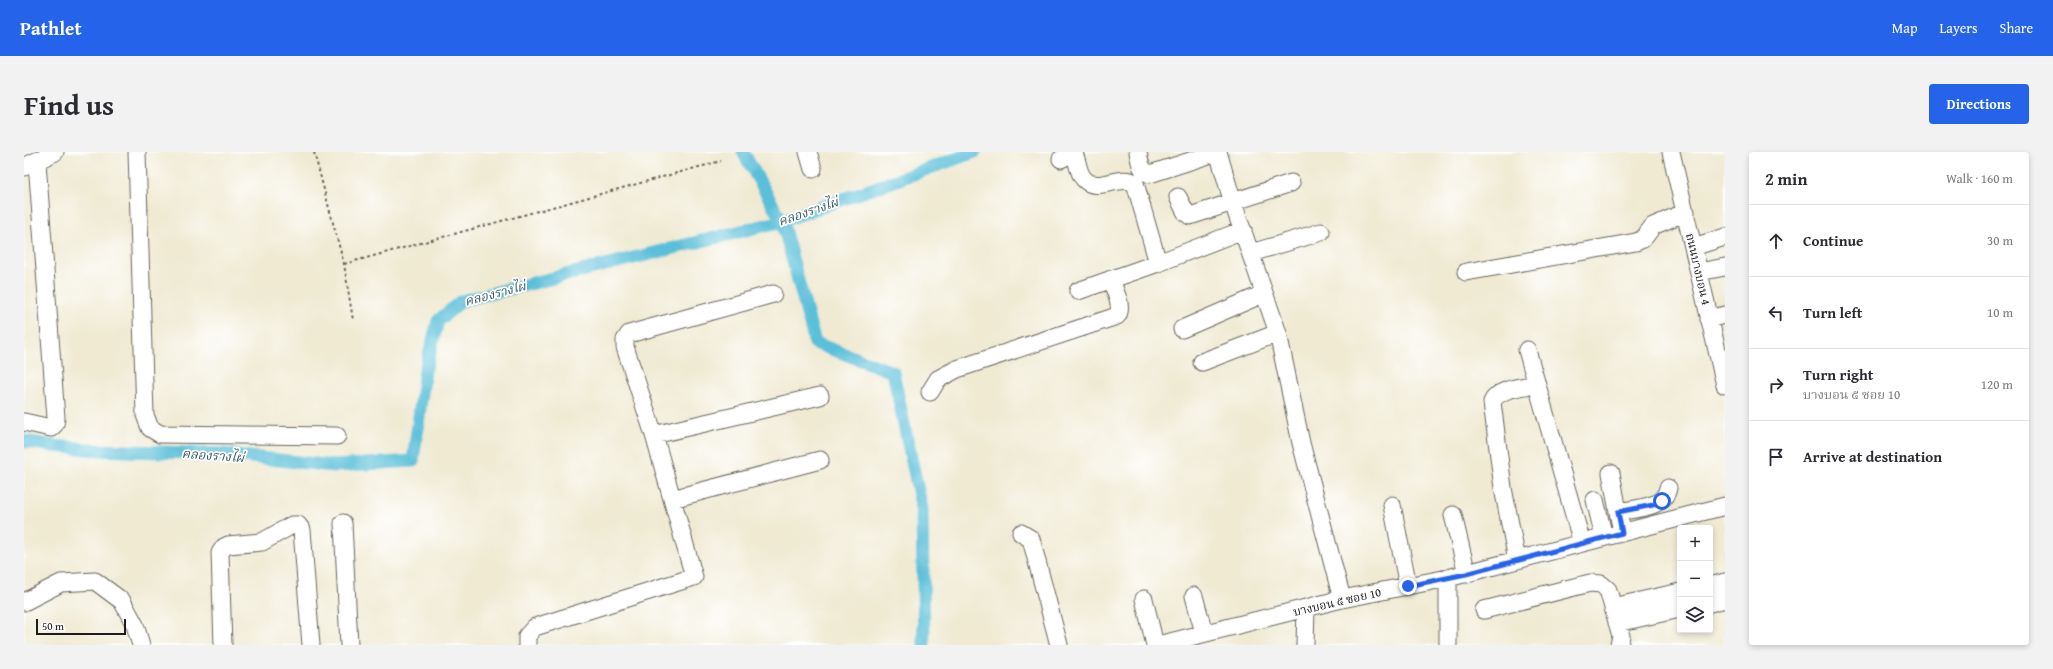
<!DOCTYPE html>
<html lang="en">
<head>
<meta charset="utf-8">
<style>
	:root { --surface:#fff; --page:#f2f2f3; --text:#2b2b33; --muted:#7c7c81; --line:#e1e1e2; --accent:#2563eb }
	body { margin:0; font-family:"Gentium Book Plus","Noto Serif Thai",serif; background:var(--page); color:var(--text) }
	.controls { position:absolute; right:12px; bottom:12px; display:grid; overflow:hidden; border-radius:4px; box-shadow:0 2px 6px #0003 }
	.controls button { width:36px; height:36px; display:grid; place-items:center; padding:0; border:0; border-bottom:1px solid var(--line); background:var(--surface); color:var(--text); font:20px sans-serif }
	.scale { position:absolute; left:12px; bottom:10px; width:90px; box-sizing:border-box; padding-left:4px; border:2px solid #1c1c1c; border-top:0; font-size:11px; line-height:14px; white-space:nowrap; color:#1c1c1c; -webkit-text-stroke:3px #fff; paint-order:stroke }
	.stop { position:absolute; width:12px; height:12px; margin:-9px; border:3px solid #2563eb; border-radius:50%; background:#fff }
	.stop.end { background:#2563eb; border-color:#fff; box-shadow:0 1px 4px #0008 }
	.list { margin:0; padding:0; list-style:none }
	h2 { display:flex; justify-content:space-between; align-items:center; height:52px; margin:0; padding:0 16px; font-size:17px }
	h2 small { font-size:13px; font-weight:400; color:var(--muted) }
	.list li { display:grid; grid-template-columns:26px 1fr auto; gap:12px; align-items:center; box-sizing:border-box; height:72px; padding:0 16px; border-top:1px solid var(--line) }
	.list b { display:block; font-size:15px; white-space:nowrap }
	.list p { margin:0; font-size:13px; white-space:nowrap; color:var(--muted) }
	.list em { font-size:13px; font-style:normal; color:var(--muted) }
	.icon { flex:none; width:22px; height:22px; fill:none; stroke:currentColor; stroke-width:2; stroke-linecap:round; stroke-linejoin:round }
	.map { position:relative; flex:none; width:1701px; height:493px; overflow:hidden; border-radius:4px }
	header { display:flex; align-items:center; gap:24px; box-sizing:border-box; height:56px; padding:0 20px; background:var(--accent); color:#fff }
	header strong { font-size:19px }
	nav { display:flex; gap:22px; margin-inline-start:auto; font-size:14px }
	.intro { display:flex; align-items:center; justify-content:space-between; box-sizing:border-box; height:96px; padding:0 24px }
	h1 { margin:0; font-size:28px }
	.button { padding:10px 18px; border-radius:4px; background:var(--accent); color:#fff; font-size:14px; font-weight:700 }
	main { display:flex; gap:24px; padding:0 24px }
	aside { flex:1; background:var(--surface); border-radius:4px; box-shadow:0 2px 6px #0003 }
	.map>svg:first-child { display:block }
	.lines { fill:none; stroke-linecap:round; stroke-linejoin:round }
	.canal { stroke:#5abfd9; stroke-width:13 }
	.minor-casing { stroke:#66645c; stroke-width:19 }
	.path { stroke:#66645c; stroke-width:2; stroke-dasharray:3 3; stroke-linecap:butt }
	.minor { stroke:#fff; stroke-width:17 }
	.route { stroke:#2563eb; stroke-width:5 }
	.labels { text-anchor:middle; stroke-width:3.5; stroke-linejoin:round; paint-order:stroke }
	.street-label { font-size:12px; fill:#1c1c1c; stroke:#fff }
	.water-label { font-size:13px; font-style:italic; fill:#355d68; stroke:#fff }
</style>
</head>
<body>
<header>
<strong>Pathlet</strong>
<nav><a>Map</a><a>Layers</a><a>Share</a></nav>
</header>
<div class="intro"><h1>Find us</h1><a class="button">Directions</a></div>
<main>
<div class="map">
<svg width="1701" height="493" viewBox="0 0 1701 493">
	<rect width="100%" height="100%" fill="#fff"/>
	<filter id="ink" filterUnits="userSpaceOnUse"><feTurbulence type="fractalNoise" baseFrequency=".025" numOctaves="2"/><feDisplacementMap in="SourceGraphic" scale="8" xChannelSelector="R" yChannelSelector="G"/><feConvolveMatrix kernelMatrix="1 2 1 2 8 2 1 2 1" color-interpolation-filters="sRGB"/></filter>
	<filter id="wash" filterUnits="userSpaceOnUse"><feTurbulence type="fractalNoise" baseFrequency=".012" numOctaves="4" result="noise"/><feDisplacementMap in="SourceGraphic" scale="16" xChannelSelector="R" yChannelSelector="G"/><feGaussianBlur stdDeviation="0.9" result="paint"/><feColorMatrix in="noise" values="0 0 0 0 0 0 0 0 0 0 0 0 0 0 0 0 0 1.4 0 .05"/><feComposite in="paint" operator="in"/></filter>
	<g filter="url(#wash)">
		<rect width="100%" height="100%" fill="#f0ead3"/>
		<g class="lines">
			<path class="canal" d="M719 0 758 69 791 191 869 220 898 357 900 493
				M0 289 30 294 72 298 199 302 310 314 389 309 401 219 414 169 437 149 758 69 951 0"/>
		</g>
	</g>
	<g filter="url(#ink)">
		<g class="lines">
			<defs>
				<path id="minor" d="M113 0 121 263 126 276 136 282 313 284
					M784 0 789 17
					M1114 0C1116 9 1116 19 1126 22L1194 0
					M1194 0 1209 51 1254 181 1277 291 1318 447
					M1647 0 1701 233
					M1037 7 1045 3 1051 4C1054 11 1054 21 1060 27 1073 42 1096 21 1111 31L1134 111
					M0 15 31 0
					M1154 45 1162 61 1166 64 1267 31
					M1669 95 1701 85
					M1227 101 1297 80
					M1442 120 1612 90 1619 87 1629 74 1662 60
					M1675 120 1701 115
					M1054 139 1134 111 1219 78
					M1685 167 1701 163
					M1158 177 1239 142
					M1503 198 1558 391
					M1178 210 1254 181
					M906 240 914 227 933 217 1093 164C1100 155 1090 138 1087 127
					M0 270 27 276 31 272 32 266 13 10
					M630 283 796 244
					M1587 321 1598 381
					M648 347 796 308
					M1571 348 1580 385
					M1368 353 1384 434
					M1594 360C1611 356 1640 357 1644 336
					M1429 363 1443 422
					M319 371 325 493
					M997 381 1007 387 1035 493
					M1493 408 1479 336 1468 250C1474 236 1499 235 1513 232
					M1424 426V493
					M1686 434 1701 430
					M1170 444 1180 481
					M1120 447 1131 493
					M0 450 37 431 71 429 98 449 111 473 117 493
					M1686 451 1701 447
					M1589 455 1656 440
					M1460 458 1566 431 1577 432 1584 438 1597 484 1595 493
					M1593 471 1656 457
					M199 493 196 401 200 395 204 393 238 390 268 373H274L278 378 287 493
					M503 493V484L511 475 670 425 630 283 601 195V188L605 182 749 142
					M1134 493 1318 447 1424 426 1701 354
					M1281 493 1282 456"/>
			</defs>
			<use href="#minor" class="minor-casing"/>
			<path class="path" d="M290 0 320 112 329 168
				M320 112 697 9"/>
			<use href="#minor" class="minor"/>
		</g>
	</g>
	<g class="lines" filter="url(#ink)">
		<path class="route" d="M1384 434 1442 422 1598 381 1594 360 1634 352 1638 349"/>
	</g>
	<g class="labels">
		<g class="street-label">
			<text transform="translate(1674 117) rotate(77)" y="4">ถนนบางบอน 4</text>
			<text transform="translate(1313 450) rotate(-13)" y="4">บางบอน ๕ ซอย 10</text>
		</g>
		<g class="water-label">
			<text transform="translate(784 59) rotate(-19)" y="5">คลองรางไผ่</text>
			<text transform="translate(471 141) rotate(-15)" y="5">คลองรางไผ่</text>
			<text transform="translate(189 303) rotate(4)" y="5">คลองรางไผ่</text>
		</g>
	</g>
</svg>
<div class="controls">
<button>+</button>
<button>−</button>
<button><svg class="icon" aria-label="layers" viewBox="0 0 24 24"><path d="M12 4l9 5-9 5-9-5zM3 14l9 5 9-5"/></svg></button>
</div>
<div class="scale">50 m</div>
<div class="stop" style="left:1638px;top:349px"></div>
<div class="stop end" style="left:1384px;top:434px"></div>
</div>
<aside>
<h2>2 min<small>Walk · 160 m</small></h2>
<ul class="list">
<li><svg class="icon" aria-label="ahead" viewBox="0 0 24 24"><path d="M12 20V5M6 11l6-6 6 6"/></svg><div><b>Continue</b></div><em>30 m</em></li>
<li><svg class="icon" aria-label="left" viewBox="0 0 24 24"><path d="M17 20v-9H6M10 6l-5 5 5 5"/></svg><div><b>Turn left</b></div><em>10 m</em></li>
<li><svg class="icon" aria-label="right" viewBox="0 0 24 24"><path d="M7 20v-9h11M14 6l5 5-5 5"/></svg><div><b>Turn right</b><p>บางบอน ๕ ซอย 10</p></div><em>120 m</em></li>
<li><svg class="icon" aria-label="arrive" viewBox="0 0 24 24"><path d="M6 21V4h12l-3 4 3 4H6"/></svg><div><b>Arrive at destination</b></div></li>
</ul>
</aside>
</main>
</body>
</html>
